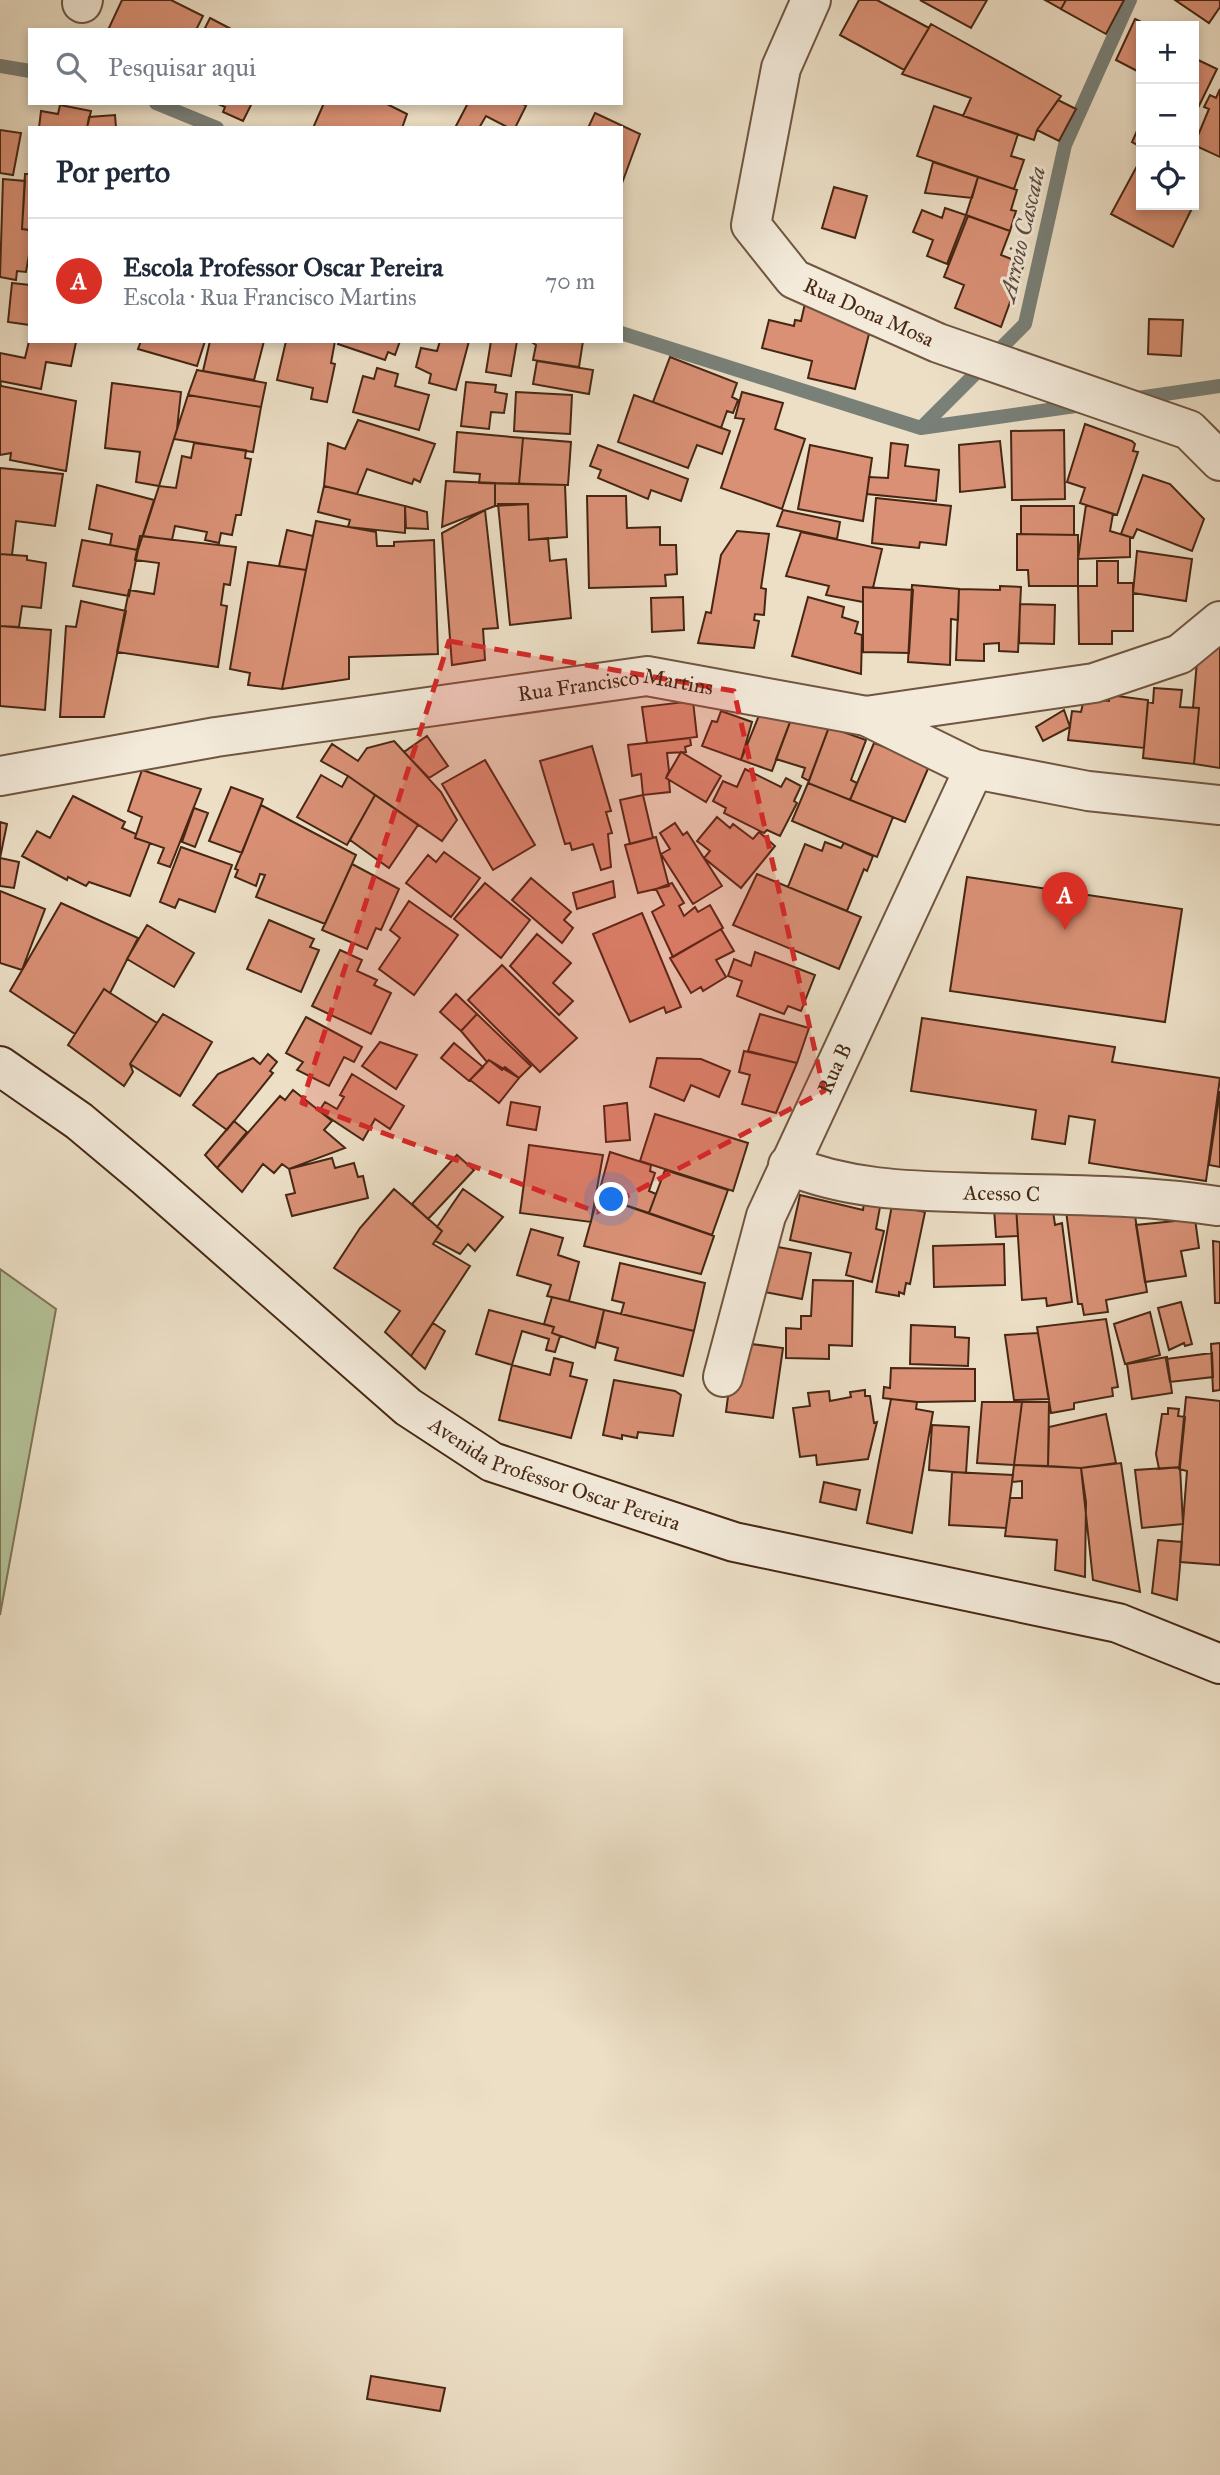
<!DOCTYPE html>
<html lang="pt">
<head>
<meta charset="utf-8">
<style>
	:root { --surface:#fff; --page:#f2f2f3; --text:#1f2937; --muted:#747a83; --line:#e0e1e3; --accent:#d93025 }
	body { margin:0; font-family:"IM FELL Great Primer",serif; background:var(--page); color:var(--text) }
	.controls { position:absolute; right:21px; top:21px; display:grid; overflow:hidden; border-radius:0px; box-shadow:0 4px 10px #0003 }
	.controls button { width:63px; height:63px; display:grid; place-items:center; padding:0; border:0; border-bottom:2px solid var(--line); background:var(--surface); color:var(--text); font:35px sans-serif }
	.you { position:absolute; left:612px; top:1200px; width:24px; height:24px; margin:-18px; border:5px solid #fff; border-radius:50%; background:#1a73e8; box-shadow:0 0 0 10px #1a73e833 }
	.badge { display:grid; place-items:center; width:46px; height:46px; border-radius:50%; background:var(--accent); color:#fff; font-size:23px; font-weight:700 }
	.pin { position:absolute; translate:-50% -58px; filter:drop-shadow(0 2px 4px #0008) }
	.pin::after { content:''; position:absolute; top:37px; width:24px; height:21px; background:inherit; clip-path:polygon(0 0,100% 0,50% 100%) }
	.list { margin:0; padding:0; list-style:none }
	h2 { display:flex; justify-content:space-between; align-items:center; height:91px; margin:0; padding:0 28px; font-size:30px }
	h2 small { font-size:23px; font-weight:400; color:var(--muted) }
	.list li { display:grid; grid-template-columns:46px 1fr auto; gap:21px; align-items:center; box-sizing:border-box; height:126px; padding:0 28px; border-top:2px solid var(--line) }
	.list b { display:block; font-size:26px; white-space:nowrap }
	.list p { margin:0; font-size:23px; white-space:nowrap; color:var(--muted) }
	.list em { font-size:23px; font-style:normal; color:var(--muted) }
	.icon { flex:none; width:38px; height:38px; fill:none; stroke:currentColor; stroke-width:2; stroke-linecap:round; stroke-linejoin:round }
	.map { position:relative; flex:none; width:1220px; height:2475px; overflow:hidden }
	.search { position:absolute; background:var(--surface); box-shadow:0 4px 10px #0003; left:28px; top:28px; width:595px; height:77px; display:flex; align-items:center; gap:18px; box-sizing:border-box; padding:0 24px; border-radius:0px; color:var(--muted); font-size:26px }
	.panel { position:absolute; background:var(--surface); box-shadow:0 4px 10px #0003; left:28px; top:126px; width:595px; height:217px; border-radius:0px }
	.map>svg:first-child { display:block }
	.green { fill:#b4c298; stroke:#7e7456; stroke-width:2 }
	.lines { fill:none; stroke-linecap:round; stroke-linejoin:round }
	.stream { stroke:#798078; stroke-width:14 }
	.building { fill:#d99075; stroke:#472713; stroke-width:2 }
	.street-casing { stroke:#705540; stroke-width:42 }
	.secondary-casing { stroke:#472713; stroke-width:42 }
	.street { stroke:#f3eada; stroke-width:38 }
	.secondary { stroke:#f3eada; stroke-width:38 }
	.marked { fill:#d62828; fill-opacity:0.2; stroke:#d62828; stroke-width:5; stroke-dasharray:14 9; stroke-linejoin:round }
	.labels { text-anchor:middle; stroke-width:6; stroke-linejoin:round; paint-order:stroke }
	.street-label { font-size:21px; fill:#472713; stroke:#f3eada }
	.water-label { font-size:23px; font-style:italic; fill:#5c4c3d; stroke:#f3eada }
</style>
</head>
<body>
<div class="map">
<svg width="1220" height="2475" viewBox="0 0 1220 2475">
	<rect width="100%" height="100%" fill="#ecdfc6"/>
	<filter id="stains"><feTurbulence type="fractalNoise" baseFrequency=".00286" numOctaves="4"/><feColorMatrix values="0 0 0 0 .2 0 0 0 0 .09 0 0 0 0 .02 0 0 0 .5 -.17"/></filter>
	<radialGradient id="worn" r=".72"><stop offset=".6" stop-color="#630" stop-opacity="0"/><stop offset="1" stop-color="#630" stop-opacity=".3"/></radialGradient>
	<path class="green" d="M0 1269 56 1309 0 1615Z"/>
	<g class="lines">
		<path class="stream" d="M0 66 30 71
			M156 103 217 128
			M621 333 921 428 1025 324 1065 145 1130 0
			M1131 399 1220 386
			M921 428 1083 405"/>
	</g>
	<path class="building" d="M122 0H171L203 16 196 30H108Z
		M859 0H877L929 28 904 70 840 35Z
		M920 0H987L971 28Z
		M1045 0H1066L1061 9Z
		M1066 0H1124L1106 34 1061 9Z
		M1175 0H1220V7L1209 23Z
		M210 18 233 30H204Z
		M1135 19 1150 26H1141V73L1116 60Z
		M931 24 1061 96 1037 130 1034 140 963 116 971 98 902 74Z
		M1194 58 1217 69 1195 114H1194Z
		M1220 89V157L1194 145 1209 109 1204 107 1210 95 1216 98Z
		M1058 100 1076 109 1059 141 1037 130Z
		M216 103H252L243 121 223 112 225 107Z
		M324 103H385L407 114 402 128H313Z
		M468 103H521L526 106 515 128H509L486 116 479 128H459L456 126Z
		M60 105 91 111 87 128H39L41 111 58 114Z
		M934 106 1018 134 1011 156 1024 160 1014 189 917 156Z
		M595 113 640 134 621 186V128H588Z
		M115 115 116 128H87L89 117Z
		M1141 122V147L1132 142Z
		M0 130 21 133 13 175 0 173Z
		M933 162 978 177 972 198 925 193Z
		M1137 166 1141 168V205H1194V196L1197 198 1173 247 1111 214Z
		M25 174H30V230L22 229Z
		M978 177 1017 190 1011 210 1016 211 1010 231 966 215Z
		M3 179 25 181 22 229 30 230V249L26 272 17 271 16 280 0 277Z
		M834 187 867 196 855 238 822 228Z
		M945 208 966 215 947 264 927 256 933 240 913 232 922 210 942 218Z
		M968 216 1010 231 1001 255 1024 264 1001 327 955 308 964 285 944 277Z
		M12 283 30 285V325L8 322Z
		M806 299 871 326 855 389 808 378 812 361 762 348 769 320 794 326 795 320 801 321Z
		M1149 319 1183 320 1181 356 1148 354Z
		M30 337V341L76 342 71 366 46 362 41 389 0 381V353L25 358Z
		M141 341H205L197 366 138 349Z
		M210 341H264L254 380 203 371Z
		M286 341H335L331 363 335 364 327 402 311 399 313 388 277 380Z
		M339 341H400L395 355 388 352 385 360 338 344Z
		M440 341H469L456 390 429 383 431 374 416 367 421 348 437 351Z
		M491 341H517L511 376 486 372Z
		M530 341H583L579 367 533 360 536 345Z
		M670 357 737 383 732 397 738 400 733 413 727 411 721 428 653 402Z
		M537 361 593 370 589 394 533 384Z
		M377 368 398 374 395 386 429 395 419 430 353 412 363 376 374 379Z
		M197 370 266 383 261 407 188 395Z
		M0 381 1 386 76 401 66 471 10 460 11 453 0 455Z
		M466 382 496 385 495 392 507 394 504 413 491 412 489 429 461 426Z
		M112 383 181 392 177 429 159 486 136 482 140 452 105 448Z
		M516 392 572 395 570 434 514 431Z
		M742 392 783 403 775 429 805 439 782 509 721 488 744 419 735 418Z
		M188 395 261 407 253 452 174 439Z
		M634 395 730 431 722 454 697 445 688 468 618 442Z
		M358 420 435 444 420 482 414 479 412 484 367 469 357 494 324 486 328 443 345 449Z
		M1085 424 1132 441 1135 444 1133 451 1138 452 1117 515 1080 503 1085 488 1067 482Z
		M1064 430 1065 499 1012 500 1011 431Z
		M457 432 523 438 519 484 479 483 480 474 454 472Z
		M523 438 571 442 568 485 519 484Z
		M1000 441 1005 487 960 492 959 445Z
		M194 443 246 450 245 458 251 459 241 515H236L232 535 221 533 219 543 205 540 207 532 175 526 172 540 143 536 159 486 176 488 182 456 191 458Z
		M891 443 908 445 905 466 939 470 936 501 867 494 869 477 888 478Z
		M598 445 688 479 681 501 651 490 648 499 598 478 601 470 590 466Z
		M810 445 872 458 863 521 798 509Z
		M0 468 63 474 55 526 16 521 12 555 0 554Z
		M1143 475 1170 484 1204 519 1192 551 1137 529 1133 538 1121 534Z
		M446 481 495 483V506L442 527Z
		M495 483 565 485 567 537 529 540 528 504 495 506Z
		M97 485 154 500 138 550 110 545 112 534 89 529Z
		M324 486 405 506V533L348 527 350 520 318 512Z
		M587 496H626L627 528 660 527V545H676L677 574 665 575 666 586 589 588Z
		M876 498 951 506 946 545 920 542 919 548 872 543Z
		M498 504H528L529 540 548 538 550 561 566 559 571 618 510 625Z
		M1086 505 1113 514 1110 531 1130 537V557L1078 559Z
		M405 506 427 512 428 529 406 528Z
		M1021 506H1074V535L1021 534Z
		M485 510 498 628 483 629 485 660 452 665 442 533Z
		M783 510 840 522 837 539 777 526Z
		M316 521 376 532 377 546H394V542L434 540 438 654 349 657V679L282 689Z
		M287 530 313 536 306 570 279 566Z
		M737 531 769 534 761 588 766 589 764 615 755 614 754 620 759 621 754 648 698 643 706 612 711 613 721 555Z
		M801 532 882 549 873 588 863 587V602L826 595 829 586 786 576Z
		M1017 534 1078 535V586H1029L1028 570H1017Z
		M140 536 236 547 230 585 224 584 221 605 227 606 218 667 117 652 129 590 154 594 159 563 135 560Z
		M82 540 138 550 129 596 73 586Z
		M1137 551 1192 559 1186 601 1133 593Z
		M0 554 27 556V560L46 563 41 608 22 606 19 627 0 626Z
		M1097 561H1118V583H1133V631H1112V644H1079L1078 586H1097Z
		M248 562 306 570 282 689 248 685 250 673 230 669Z
		M912 585 959 589 958 620 951 619 950 665 908 662Z
		M1000 586 1021 587 1018 652 999 651V643L984 644V661L956 660 959 589 1000 590Z
		M863 587 913 590 909 653 863 652Z
		M683 597 684 630 652 632 651 598Z
		M808 597 844 607 842 617 858 622 855 633 862 635 861 674 792 656Z
		M81 601 126 611 104 717H60L66 626 76 627Z
		M1020 604 1055 605 1054 644 1019 643Z
		M0 626 51 630 45 710 0 706Z
		M1220 644V768L1194 764 1199 708H1193L1197 661Z
		M1154 688 1182 690 1180 707 1199 708 1194 764 1143 758 1148 702 1153 703Z
		M1109 695 1148 700 1144 748 1068 740 1072 711 1081 712 1084 699 1109 701Z
		M693 701 697 737 647 743 642 707Z
		M764 703 793 714 772 771 741 760Z
		M1064 710 1070 727 1043 741 1036 727Z
		M721 711 752 722 741 760 702 746 712 721 717 722Z
		M793 714 829 727 809 781 802 777 805 768 776 759Z
		M829 727 866 740 851 780 857 783 850 800 808 783Z
		M427 736 448 766 429 778 404 752Z
		M690 738 691 745 685 747 686 752 667 753 669 771 666 778 669 780 670 792 643 795 641 774 632 776 628 745Z
		M394 741 441 792 457 820 442 841 348 776 321 761 332 744 358 761 367 748Z
		M874 743 930 764 905 822 850 800Z
		M592 746 611 811 606 812 612 833 608 834 611 867 601 870 593 844 572 850 570 843 565 844 540 761Z
		M681 752 721 776 706 802 666 778Z
		M485 760 535 845 493 870 442 784Z
		M745 769 781 787 786 778 801 786 794 801 797 803 780 836 767 830 764 833 724 813 726 808 713 801 723 781 737 787Z
		M142 770 201 789 170 867 158 863 164 848 135 838 142 817 128 811Z
		M321 775 342 787 348 776 375 795 347 845 297 817Z
		M808 783 893 817 877 857 792 821Z
		M231 787 263 799 242 853 209 841Z
		M375 795 418 825 389 868 350 840Z
		M643 795 653 838 630 844 620 800Z
		M73 796 125 822 122 828 136 834 135 838 150 843 130 896 89 882 86 886 68 877 67 880 22 856 37 831 50 838Z
		M261 805 356 855 325 924 256 897 265 875 260 874 256 886 235 877 238 870 235 869Z
		M194 808 208 813 195 847 182 842Z
		M717 817 730 828 733 824 753 839 759 832 775 846 741 888 704 858 710 851 697 841Z
		M0 822 7 824 0 858 19 862 14 888 0 886Z
		M675 823 683 835 687 832 722 886 693 904 661 854 670 849 660 833Z
		M656 837 669 886 638 893 625 845Z
		M825 842 841 848 844 843 873 856 867 871 864 869 847 911 788 887 805 844 822 851Z
		M181 847 232 865 215 912 179 899 175 908 160 902Z
		M444 852 480 878 451 917 406 883 428 855 436 862Z
		M352 864 399 889 381 930 376 928 367 949 322 930Z
		M757 874 861 917 839 969 733 925Z
		M967 877 1182 909 1165 1022 950 991Z
		M531 878 571 912 564 920 573 928 562 943 512 900Z
		M613 881 615 897 577 909 573 893Z
		M485 883 530 920 501 958 454 919Z
		M672 883 684 903 679 906 684 916 695 907 698 912 710 905 723 928 673 957 652 912 664 905 656 889Z
		M0 891 45 909 22 970 0 963Z
		M409 901 458 935 414 995 379 969 400 938 390 930Z
		M61 903 138 938 110 993 104 989 75 1034 10 991Z
		M642 913 681 1007 666 1013 664 1007 630 1022 593 934Z
		M269 920 314 939 310 947 319 950 301 992 247 969Z
		M147 925 194 953 174 987 127 959Z
		M721 929 734 951 716 960 726 977 703 991 701 987 691 993 670 958Z
		M537 934 571 963 553 983 573 1001 559 1015 510 966Z
		M340 950 362 960 357 971 377 980 374 985 391 993 371 1034 312 1006Z
		M755 952 815 975 801 1011 788 1006 784 1014 737 996 742 981 728 976 734 959 751 966Z
		M502 965 577 1038 540 1072 468 1000Z
		M104 989 157 1023 130 1064 133 1072 124 1086 68 1045Z
		M456 994 477 1014 461 1031 440 1012Z
		M163 1014 212 1042 180 1096 130 1064Z
		M477 1014 531 1066 519 1078 505 1067 502 1070 489 1060 487 1062 461 1031Z
		M760 1014 809 1028 797 1063 748 1051Z
		M306 1017 362 1047 354 1062 344 1057 329 1086 297 1070 303 1062 286 1053Z
		M922 1018 1115 1047 1112 1062 1220 1078 1206 1181 1089 1163 1095 1120 1069 1116 1065 1144 1032 1139 1036 1110 911 1091Z
		M380 1042 417 1055 396 1089 362 1066Z
		M454 1043 483 1067 469 1081 441 1058Z
		M744 1051 797 1063 776 1113 742 1104 750 1075 739 1072Z
		M268 1054 277 1062 270 1071 273 1073 227 1130 193 1105 218 1074 253 1058 260 1064Z
		M657 1058 701 1059 730 1071 719 1097 691 1085 684 1101 650 1087Z
		M489 1060 519 1078 499 1103 470 1080Z
		M352 1074 404 1106 390 1129 375 1119 363 1140 319 1111 325 1102 337 1109 344 1097 340 1095Z
		M293 1090 332 1121 324 1130 345 1148 289 1169 282 1164 274 1173 263 1164 242 1192 217 1168 280 1096 285 1100Z
		M1220 1091V1167L1209 1165Z
		M511 1102 540 1107 536 1130 507 1125Z
		M627 1103 630 1140 606 1142 604 1106Z
		M655 1114 748 1143 733 1191 640 1161Z
		M234 1121 247 1132 217 1168 205 1155Z
		M529 1145 603 1155 591 1222 520 1213Z
		M610 1152 651 1165 650 1171 655 1173 649 1191 656 1194 649 1213 598 1196Z
		M457 1155 474 1170 428 1219 412 1204Z
		M332 1158 335 1168 354 1163 358 1177 363 1176 368 1198 292 1216 286 1195 295 1193 289 1169Z
		M665 1170 728 1190 712 1235 649 1213Z
		M394 1189 442 1231 433 1244 470 1266 411 1356 385 1332 400 1311 334 1268 360 1228Z
		M463 1189 503 1217 475 1251 468 1244 460 1254 435 1241 442 1231 437 1227Z
		M800 1195 863 1210 864 1203 880 1207 876 1229 884 1231 872 1282 846 1275 851 1253 790 1240Z
		M598 1196 714 1236 701 1274 584 1246Z
		M1065 1203H1133L1147 1292 1106 1300 1108 1312 1084 1315 1082 1304H1078Z
		M1052 1204 1055 1225 1062 1223 1072 1302 1047 1306 1046 1298 1022 1300 1016 1206Z
		M892 1205 925 1212 910 1284 906 1283 904 1294 899 1292V1296L876 1292Z
		M1016 1206 1018 1236 996 1237 994 1208Z
		M1195 1219 1199 1248 1181 1251 1186 1276 1145 1282 1136 1225Z
		M531 1229 563 1238 558 1255 579 1262 569 1301 547 1296 551 1285 517 1275Z
		M1213 1241 1220 1242V1303H1215Z
		M1004 1244 1005 1285 934 1287 933 1246Z
		M767 1245 811 1253 802 1299 759 1291Z
		M620 1263 705 1283 694 1331 621 1314 624 1303 612 1300Z
		M813 1280 853 1281 852 1346 829 1345V1359L786 1358V1328L801 1329V1316H811Z
		M552 1297 604 1310 595 1348 552 1333 554 1327 544 1324Z
		M1181 1302 1192 1344 1185 1346 1184 1343 1169 1350 1158 1308Z
		M489 1310 554 1327 552 1333 560 1336 555 1352 546 1350 549 1339 522 1331 512 1365 476 1354Z
		M604 1310 694 1331 683 1376 615 1360 618 1348 597 1342Z
		M1150 1312 1160 1355 1125 1364 1114 1324Z
		M1106 1319 1118 1387 1112 1388 1113 1396 1074 1403V1409L1051 1413 1037 1327Z
		M433 1323 445 1331 425 1369 411 1356Z
		M911 1325 955 1327V1337L969 1338 968 1366 910 1364Z
		M1038 1333 1049 1399 1014 1400 1005 1335Z
		M735 1342 783 1348 773 1418 726 1412Z
		M1220 1343V1390L1213 1391 1211 1344Z
		M1212 1353 1213 1377 1170 1382 1166 1359Z
		M1167 1357 1172 1393 1132 1399 1127 1364Z
		M554 1358 573 1363 570 1376 587 1380 571 1438 499 1420 512 1365 550 1375Z
		M891 1368 975 1369V1401L917 1402 883 1398 884 1387 890 1388Z
		M614 1380 675 1391 681 1395 673 1436 638 1432 637 1438 622 1435V1439L603 1435Z
		M865 1390V1396H870L874 1423 877 1422 868 1459 817 1465 816 1455 800 1457 793 1408 810 1406 808 1393 829 1391 830 1401 851 1397 850 1392Z
		M1186 1397 1220 1401V1565L1180 1562 1187 1471 1179 1469Z
		M891 1399 917 1402 916 1409 933 1412 912 1533 867 1523Z
		M982 1402H1022L1014 1465 977 1463Z
		M1022 1402H1049L1048 1466 1014 1465Z
		M1168 1408 1179 1409 1178 1416 1185 1417 1180 1467 1159 1469 1156 1454 1162 1414H1168Z
		M1106 1414 1116 1463 1081 1468 1048 1466 1049 1427Z
		M932 1425 969 1427 966 1473 929 1470Z
		M1121 1463 1140 1592 1093 1580 1081 1468Z
		M1014 1465 1081 1468 1086 1502 1085 1577 1055 1570 1057 1540 1005 1536 1010 1498H1022V1481L1012 1482Z
		M1180 1467 1183 1524 1142 1528 1135 1470Z
		M952 1472 1013 1475 1006 1528 949 1525Z
		M824 1482 860 1490 856 1510 820 1502Z
		M1158 1540 1182 1542 1177 1600 1152 1593Z
		M371 2376 445 2388 440 2411 367 2399Z"/>
	<g class="lines">
		<defs>
			<g id="street">
				<path id="s1" d="M811 0 781 68 751 225 794 279 938 343 1189 430 1220 461"/>
				<path d="M82 3 83 0"/>
				<path d="M866 716 1094 683 1180 654 1220 621"/>
				<path id="s2" d="M0 776 216 737 647 676 866 716 974 769 1088 791 1220 805"/>
				<path id="s3" d="M788 1165C851 1191 916 1191 983 1193 1061 1195 1139 1194 1217 1206"/>
				<path id="s4" d="M723 1377 766 1216 974 769"/>
			</g>
			<g id="secondary">
				<path id="s5" d="M0 1066 79 1121 147 1178 408 1407 492 1462 734 1542 1118 1623 1220 1664"/>
			</g>
		</defs>
		<use href="#street" class="street-casing"/>
		<use href="#secondary" class="secondary-casing"/>
		<use href="#street" class="street"/>
		<use href="#secondary" class="secondary"/>
	</g>
	<path class="marked" d="M449 641 734 691 824 1091 597 1212 302 1103Z"/>
	<g class="labels">
		<g class="street-label">
			<text dy="7" stroke="none"><textPath href="#s1" startOffset="385">Rua Dona Mosa</textPath></text>
			<text dy="7" stroke="none"><textPath href="#s2" startOffset="623">Rua Francisco Martins</textPath></text>
			<text dy="7" stroke="none"><textPath href="#s4" startOffset="329">Rua B</textPath></text>
			<text dy="7" stroke="none"><textPath href="#s3" startOffset="217">Acesso C</textPath></text>
			<text dy="7" stroke="none"><textPath href="#s5" startOffset="695">Avenida Professor Oscar Pereira</textPath></text>
		</g>
		<g class="water-label">
			<text transform="translate(1022 234) rotate(-77)" y="8">Arroio Cascata</text>
		</g>
	</g>
	<rect width="100%" height="100%" filter="url(#stains)"/>
	<rect width="100%" height="100%" fill="url(#worn)"/>
</svg>
<div class="controls">
<button>+</button>
<button>−</button>
<button><svg class="icon" aria-label="locate" viewBox="0 0 24 24"><circle cx="12" cy="12" r="6"/><path d="M12 2v4M12 18v4M2 12h4M18 12h4"/></svg></button>
</div>
<div class="you"></div>
<div class="pin badge" style="left:1065px;top:930px">A</div>
<div class="search"><svg class="icon" aria-label="search" viewBox="0 0 24 24"><circle cx="10" cy="10" r="6"/><path d="M15 15l6 6"/></svg>Pesquisar aqui</div>
<section class="panel">
<h2>Por perto<small></small></h2>
<ul class="list">
<li><span class="badge">A</span><div><b>Escola Professor Oscar Pereira</b><p>Escola · Rua Francisco Martins</p></div><em>70 m</em></li>
</ul>
</section>
</div>
</body>
</html>
